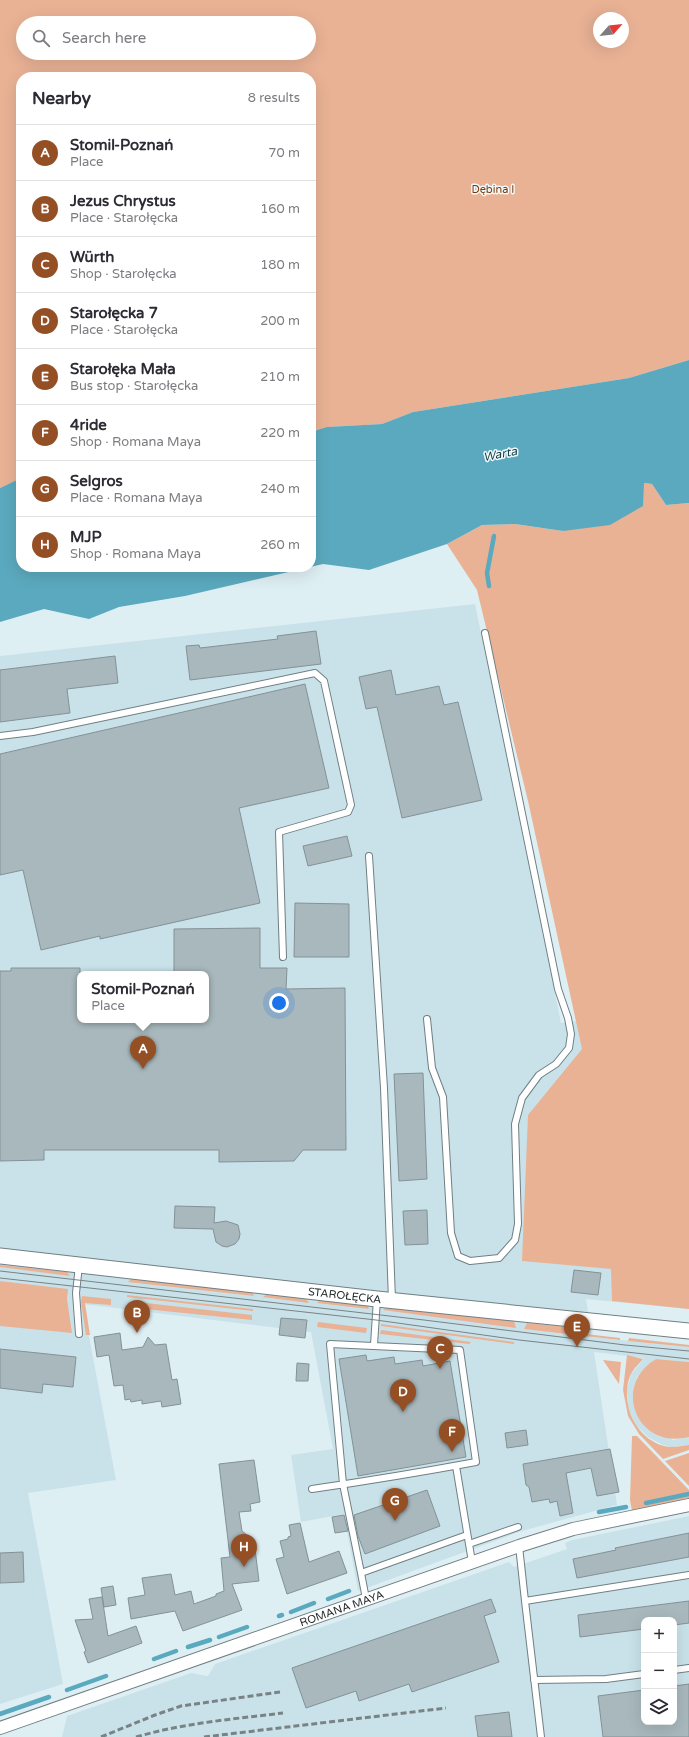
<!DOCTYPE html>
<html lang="en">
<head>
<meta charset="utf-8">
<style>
	:root { --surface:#fff; --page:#f2f2f3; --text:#2b2b33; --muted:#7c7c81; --line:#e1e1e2; --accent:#944f25 }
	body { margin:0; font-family:"Varela Round",sans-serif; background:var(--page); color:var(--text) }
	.controls { position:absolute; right:12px; bottom:12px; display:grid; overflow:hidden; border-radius:8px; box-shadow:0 4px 16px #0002 }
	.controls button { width:36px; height:36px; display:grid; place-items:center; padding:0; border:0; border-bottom:1px solid var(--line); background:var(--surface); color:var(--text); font:20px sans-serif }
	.compass { position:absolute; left:593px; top:12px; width:36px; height:36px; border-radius:50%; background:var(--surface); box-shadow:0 4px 16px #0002; rotate:63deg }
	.you { position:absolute; left:279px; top:1003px; width:14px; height:14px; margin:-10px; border:3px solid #fff; border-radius:50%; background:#1a73e8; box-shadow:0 0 0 6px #1a73e833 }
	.badge { display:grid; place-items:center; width:26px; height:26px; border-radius:50%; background:var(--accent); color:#fff; font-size:13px; font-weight:700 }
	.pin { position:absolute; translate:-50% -33px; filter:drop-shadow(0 1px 2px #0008) }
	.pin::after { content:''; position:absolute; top:21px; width:14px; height:12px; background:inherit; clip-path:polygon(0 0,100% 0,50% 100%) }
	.popup { position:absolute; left:77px; top:971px; width:132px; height:52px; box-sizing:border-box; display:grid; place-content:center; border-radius:8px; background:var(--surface); filter:drop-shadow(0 1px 3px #0005); font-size:13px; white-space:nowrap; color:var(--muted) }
	.popup b { font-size:15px; color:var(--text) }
	.popup::after { content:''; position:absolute; left:50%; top:100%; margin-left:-8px; border:8px solid transparent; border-top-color:var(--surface) }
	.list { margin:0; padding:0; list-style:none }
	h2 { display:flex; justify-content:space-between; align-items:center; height:52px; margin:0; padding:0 16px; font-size:17px }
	h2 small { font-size:13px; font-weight:400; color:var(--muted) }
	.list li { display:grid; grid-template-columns:26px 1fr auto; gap:12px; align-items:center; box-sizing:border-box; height:56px; padding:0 16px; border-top:1px solid var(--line) }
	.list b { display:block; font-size:15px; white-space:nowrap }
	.list p { margin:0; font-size:13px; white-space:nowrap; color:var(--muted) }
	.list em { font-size:13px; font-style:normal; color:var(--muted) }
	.icon { flex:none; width:22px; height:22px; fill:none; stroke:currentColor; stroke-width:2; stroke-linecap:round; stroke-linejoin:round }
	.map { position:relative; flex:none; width:689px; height:1737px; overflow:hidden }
	.search { position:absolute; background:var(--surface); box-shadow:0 4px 16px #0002; left:16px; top:16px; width:300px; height:44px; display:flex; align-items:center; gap:10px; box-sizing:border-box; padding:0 14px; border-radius:22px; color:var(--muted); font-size:15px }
	.panel { position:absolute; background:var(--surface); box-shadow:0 4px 16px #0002; left:16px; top:72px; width:300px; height:500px; border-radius:16px }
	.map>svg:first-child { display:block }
	.built { fill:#c9e2e9; fill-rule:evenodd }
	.green { fill:#e9b295; fill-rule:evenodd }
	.water { fill:#5ba9be }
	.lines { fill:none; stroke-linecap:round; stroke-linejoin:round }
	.stream { stroke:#5ba9be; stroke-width:4.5 }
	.building { fill:#a8b8bd; stroke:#839297 }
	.service-casing { stroke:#707f84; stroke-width:8 }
	.minor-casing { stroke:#707f84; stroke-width:14 }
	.tertiary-casing { stroke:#707f84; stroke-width:17 }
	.service { stroke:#fff; stroke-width:6 }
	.minor { stroke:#fff; stroke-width:12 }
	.tertiary { stroke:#fff; stroke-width:15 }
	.tram { stroke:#788386; stroke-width:1 }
	.rail { stroke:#788386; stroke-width:3; stroke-dasharray:6 3; stroke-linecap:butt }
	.labels { text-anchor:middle; stroke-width:3; stroke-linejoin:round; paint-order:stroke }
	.park-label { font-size:11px; fill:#7f3904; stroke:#f0fafd }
	.street-label { font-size:11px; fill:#1f2627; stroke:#f0fafd }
	.water-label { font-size:12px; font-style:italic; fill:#183d47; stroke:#f0fafd }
</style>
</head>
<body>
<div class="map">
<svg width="689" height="1737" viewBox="0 0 689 1737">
	<rect width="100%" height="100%" fill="#deeff4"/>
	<path class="built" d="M475 604 561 1023 689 1006V1309L586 1299 592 1337 689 1347V1362L656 1359 637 1377 633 1399 673 1440 689 1437V1445L672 1447 663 1445 648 1437 635 1424 628 1407 627 1390 631 1374 643 1360V1358L594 1352 617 1505 522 1531 358 1591 344 1514 301 1522 291 1455 333 1449 311 1332 83 1304 116 1480 28 1493 63 1684 0 1704V656ZM80 974H206V1020H80Z
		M689 1516V1737H62L67 1716 191 1673 208 1676 215 1664 509 1562 514 1567 567 1549 565 1543 572 1540ZM644 1620H674V1722H644Z"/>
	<path class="green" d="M0 0H689V360L629 378 413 412 382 424 328 427 311 432V77H21V478L0 488ZM599 18H623V42H599ZM23 23H309V53H23Z
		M644 483 652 484 666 505 689 503V1309L612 1301 611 1269 522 1261 528 1115 582 1049 528 801 477 590 447 544 482 525 515 524 563 531Z
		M0 1265 67 1272 70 1276 0 1267Z
		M131 1279 252 1292 254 1296 128 1282Z
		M0 1281 68 1289 67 1299 72 1333 0 1326Z
		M267 1294 306 1299 309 1303 263 1297Z
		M127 1295 253 1309V1311L127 1297Z
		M82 1296 111 1299V1305L85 1303 90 1335H86L81 1302Z
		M320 1300 367 1305 369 1309 317 1303Z
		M146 1303 252 1315V1320L145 1309Z
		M386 1307 514 1321 516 1328 383 1310Z
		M318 1322 367 1328 366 1333 317 1327Z
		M527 1323 577 1328V1333L620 1338V1340L524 1329Z
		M381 1324 514 1342V1344L381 1326Z
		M381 1330 471 1342 469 1344 380 1334Z
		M629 1338 689 1345V1347L628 1341Z
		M627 1355 643 1359C639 1364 633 1369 630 1376 620 1403 635 1438 664 1446 672 1448 681 1446 689 1445V1450L663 1459 639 1434 628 1416 623 1390Z
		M656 1359 689 1362V1437C637 1450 611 1386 656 1359Z
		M603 1360 621 1362 619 1384Z
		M632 1436H637L689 1490V1499L632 1511 630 1500Z
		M689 1453V1486L665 1461Z"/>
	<path class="water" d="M689 360V503L666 505 652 484 644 483 643 506 610 525 563 531 515 524 482 525 447 544 369 570 323 564 185 596 119 607 89 619 44 609 0 622V488L21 478V567H311V432L327 427 382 424 413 412 629 378Z"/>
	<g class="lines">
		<path class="stream" d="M489 586 487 573 494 536
			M646 1503 689 1494
			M599 1512 626 1507
			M328 1599 349 1591
			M291 1612 314 1603
			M279 1616 282 1615
			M219 1637 247 1627
			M188 1647 210 1640
			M154 1659 176 1651
			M67 1690 106 1676
			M0 1714 49 1697"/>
	</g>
	<path class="building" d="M316 631 321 664 190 680 186 646 199 645 200 648 278 639 277 636Z
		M115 656 118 683 67 689 70 713 0 722V670Z
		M391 670 396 695 439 686 444 705 458 702 482 800 402 818 377 707 366 709 359 677Z
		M305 684 329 788 239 808 260 903 100 939V936L41 950 23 870 0 875V754Z
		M347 836 352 856 308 866 303 846Z
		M295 903 349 904V957H294Z
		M260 928V968H287L286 989 345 988 346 1150H303L294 1161 219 1162V1150H44V1160L0 1161V971H11V968H80V1020H206V974H174V929Z
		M423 1073 427 1179 399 1181 394 1074Z
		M175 1206 215 1207 214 1223 226 1221 238 1225 240 1234 239 1239 235 1244 227 1247 222 1246 216 1242 213 1229 174 1228Z
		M427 1210 428 1244 405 1245 403 1211Z
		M574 1270 601 1273 598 1295 571 1292Z
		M281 1318 307 1320 305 1338 279 1335Z
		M120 1333 122 1350 143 1347 148 1337 155 1345 166 1344 172 1380 177 1379 181 1404 162 1407 161 1401 142 1404V1400L131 1402 130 1399 125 1400 123 1385 114 1386 109 1355 97 1357 94 1337Z
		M0 1349 76 1357 73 1387 43 1384 42 1393 0 1388Z
		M366 1355 367 1361 394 1357 395 1364 422 1360 423 1366 450 1361 466 1457 358 1476 339 1359Z
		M297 1363 309 1364 308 1381H296Z
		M526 1430 528 1445 507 1448 505 1433Z
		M610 1449 619 1492 597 1496 591 1468 566 1473 573 1513 560 1516 557 1501 550 1503 549 1499 532 1502 529 1487 526 1485 523 1464Z
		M254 1460 260 1502 250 1504 251 1511 239 1512 242 1531 254 1541 259 1581 232 1584 242 1610 183 1631 175 1611 131 1619 128 1598 145 1595 142 1578 171 1574 175 1595 191 1591 194 1604 216 1596V1594L224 1591 221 1558 230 1557 219 1464Z
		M427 1490 440 1526 365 1554 358 1536 354 1515Z
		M344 1515 348 1531 335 1533 332 1517Z
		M300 1523 309 1562 339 1551 347 1573 287 1594 276 1559 284 1557 280 1541 288 1539V1537L291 1536 289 1525Z
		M689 1533V1557L577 1578 573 1559 616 1550 615 1548Z
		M23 1552 24 1582 0 1583V1553Z
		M113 1586 116 1605 104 1607 101 1588Z
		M102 1597 108 1636 136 1626 142 1643 88 1663 84 1652 86 1651 75 1620 93 1619 89 1599Z
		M491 1599 496 1612 484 1616 499 1662 412 1692 409 1684 359 1701 356 1691 306 1708 292 1668Z
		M689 1601V1623L674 1625V1620H644V1629L580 1637 578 1615Z
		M689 1684V1737H603L598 1696 644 1690V1722H674V1686Z
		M509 1712 512 1737H478L475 1716Z"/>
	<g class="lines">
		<defs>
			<path id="service" d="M0 736 33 732 315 673 324 681 351 805 348 812 279 832 283 957
				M369 856 384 1088 392 1300
				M427 1019 432 1068 443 1097 451 1233 458 1256 470 1261 499 1258 515 1240 518 1224 515 1124 522 1098 539 1075 556 1064 569 1048 571 1034 568 1018 558 989 485 633
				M79 1334 76 1293 79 1265
				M374 1345 377 1299
				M456 1466 472 1562
				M312 1489C367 1481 422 1472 476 1462L460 1350 330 1344 343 1484 361 1573
				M469 1544 518 1527
				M519 1546 525 1601
				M366 1599 361 1573 467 1535
				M674 1670 689 1668
				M534 1680 606 1679 644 1674
				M541 1737 525 1601 689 1575"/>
			<g id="minor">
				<path id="s1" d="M0 1728 519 1546 573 1529 689 1505"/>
			</g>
			<g id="tertiary">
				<path id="s2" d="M0 1256 377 1299 689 1331"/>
			</g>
		</defs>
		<use href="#service" class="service-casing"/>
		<use href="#minor" class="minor-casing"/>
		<use href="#tertiary" class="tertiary-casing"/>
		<use href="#service" class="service"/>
		<use href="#minor" class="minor"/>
		<use href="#tertiary" class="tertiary"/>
		<path class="tram" d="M0 1271 424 1320 625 1345 689 1351
			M0 1278 376 1320 519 1340 689 1359"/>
		<path class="rail" d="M101 1737 155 1715 181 1706 280 1692
			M136 1737C184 1723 234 1719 283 1713
			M204 1737 446 1708"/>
	</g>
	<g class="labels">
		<g class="park-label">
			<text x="493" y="193">Dębina I</text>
		</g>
		<g class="street-label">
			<text dy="4" stroke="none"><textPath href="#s2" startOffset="347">STAROŁĘCKA</textPath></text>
			<text dy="4" stroke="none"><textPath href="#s1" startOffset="362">ROMANA MAYA</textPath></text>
		</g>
		<g class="water-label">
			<text transform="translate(500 454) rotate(-11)" y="4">Warta</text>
		</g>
	</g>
</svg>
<div class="controls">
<button>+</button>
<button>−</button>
<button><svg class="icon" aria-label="layers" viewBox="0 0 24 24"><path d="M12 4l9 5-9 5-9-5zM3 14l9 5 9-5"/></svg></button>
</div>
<svg class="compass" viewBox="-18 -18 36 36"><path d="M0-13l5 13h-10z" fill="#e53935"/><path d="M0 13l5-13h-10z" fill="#7c7c81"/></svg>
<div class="you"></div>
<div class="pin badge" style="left:143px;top:1069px">A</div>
<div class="popup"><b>Stomil-Poznań</b>Place</div>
<div class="pin badge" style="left:137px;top:1333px">B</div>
<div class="pin badge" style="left:440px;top:1369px">C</div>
<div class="pin badge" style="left:403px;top:1412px">D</div>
<div class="pin badge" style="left:577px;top:1347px">E</div>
<div class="pin badge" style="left:452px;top:1452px">F</div>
<div class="pin badge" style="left:395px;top:1521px">G</div>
<div class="pin badge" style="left:244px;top:1567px">H</div>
<div class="search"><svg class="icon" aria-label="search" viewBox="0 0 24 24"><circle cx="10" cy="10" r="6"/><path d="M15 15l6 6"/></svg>Search here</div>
<section class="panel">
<h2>Nearby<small>8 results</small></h2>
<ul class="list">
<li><span class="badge">A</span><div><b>Stomil-Poznań</b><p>Place</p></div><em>70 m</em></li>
<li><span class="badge">B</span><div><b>Jezus Chrystus</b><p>Place · Starołęcka</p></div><em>160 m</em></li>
<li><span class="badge">C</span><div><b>Würth</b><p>Shop · Starołęcka</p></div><em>180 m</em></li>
<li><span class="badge">D</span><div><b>Starołęcka 7</b><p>Place · Starołęcka</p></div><em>200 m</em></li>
<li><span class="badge">E</span><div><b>Starołęka Mała</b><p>Bus stop · Starołęcka</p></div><em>210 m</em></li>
<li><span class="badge">F</span><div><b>4ride</b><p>Shop · Romana Maya</p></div><em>220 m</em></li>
<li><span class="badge">G</span><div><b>Selgros</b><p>Place · Romana Maya</p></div><em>240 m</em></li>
<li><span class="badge">H</span><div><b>MJP</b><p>Shop · Romana Maya</p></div><em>260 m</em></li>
</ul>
</section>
</div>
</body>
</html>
